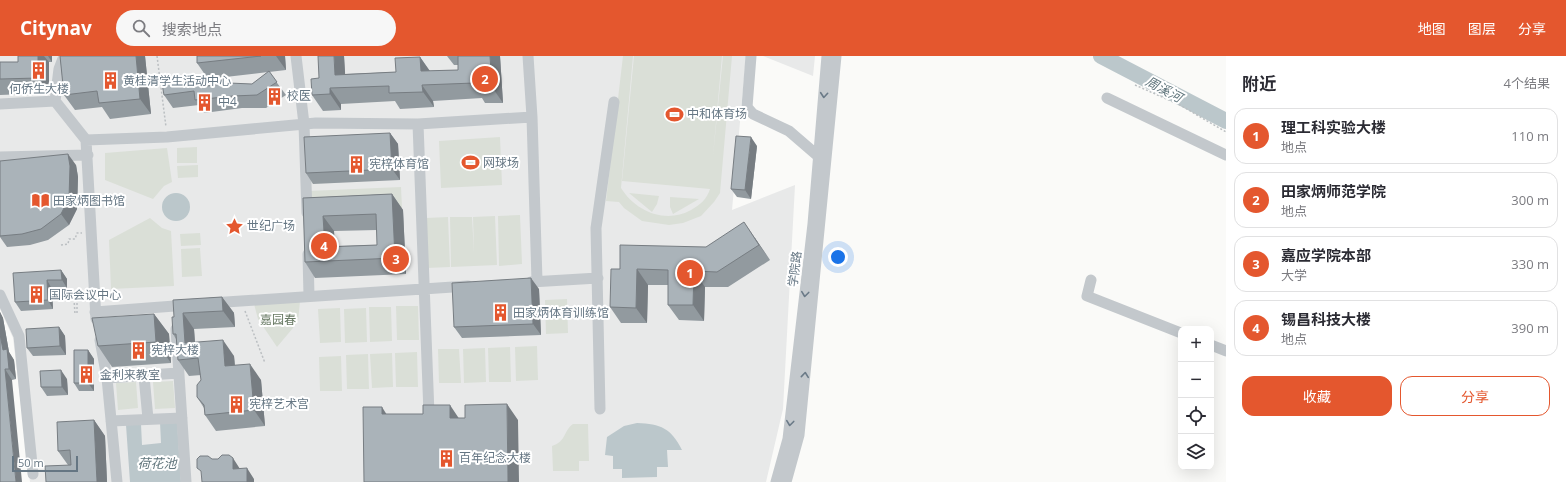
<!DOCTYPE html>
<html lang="zh">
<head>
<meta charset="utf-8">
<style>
	:root { --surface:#fff; --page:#f7f7f7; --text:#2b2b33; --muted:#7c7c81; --line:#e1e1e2; --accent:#e4572e }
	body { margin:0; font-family:"Open Sans","Noto Sans SC",sans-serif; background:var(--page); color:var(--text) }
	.controls { position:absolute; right:12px; bottom:12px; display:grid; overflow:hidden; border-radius:8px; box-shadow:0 4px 16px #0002 }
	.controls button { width:36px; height:36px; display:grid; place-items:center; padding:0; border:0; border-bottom:1px solid var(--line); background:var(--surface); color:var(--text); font:20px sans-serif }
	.scale { position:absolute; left:12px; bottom:10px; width:66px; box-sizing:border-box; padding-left:4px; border:2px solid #657683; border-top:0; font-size:11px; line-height:14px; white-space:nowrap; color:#657683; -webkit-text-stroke:3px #fff; paint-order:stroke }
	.you { position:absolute; left:838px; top:201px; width:14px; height:14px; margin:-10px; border:3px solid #fff; border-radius:50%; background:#1a73e8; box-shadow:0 0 0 6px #1a73e833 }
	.badge { display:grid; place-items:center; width:26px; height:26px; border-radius:50%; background:var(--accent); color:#fff; font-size:13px; font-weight:700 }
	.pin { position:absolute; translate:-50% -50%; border:2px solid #fff; box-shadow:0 1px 4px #0006 }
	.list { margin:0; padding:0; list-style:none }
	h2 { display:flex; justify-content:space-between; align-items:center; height:52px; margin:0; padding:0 16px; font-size:17px }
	h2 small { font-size:13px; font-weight:400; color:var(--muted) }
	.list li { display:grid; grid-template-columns:26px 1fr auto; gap:12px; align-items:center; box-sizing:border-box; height:56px; margin:0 8px 8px; padding:0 8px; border:1px solid var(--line); border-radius:12px }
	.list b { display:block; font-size:15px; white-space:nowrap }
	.list p { margin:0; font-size:13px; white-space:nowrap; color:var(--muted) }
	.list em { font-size:13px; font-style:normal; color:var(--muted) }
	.actions { display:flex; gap:8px; padding:12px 16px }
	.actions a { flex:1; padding:9px 0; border:1px solid var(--accent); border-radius:12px; text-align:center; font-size:14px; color:var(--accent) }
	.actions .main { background:var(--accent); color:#fff }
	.icon { flex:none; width:22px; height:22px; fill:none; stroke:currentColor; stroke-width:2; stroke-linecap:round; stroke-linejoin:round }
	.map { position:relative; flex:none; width:1226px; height:426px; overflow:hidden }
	header { display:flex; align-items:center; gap:24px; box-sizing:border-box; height:56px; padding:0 20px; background:var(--accent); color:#fff }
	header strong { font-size:19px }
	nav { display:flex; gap:22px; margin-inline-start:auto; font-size:14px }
	.search { width:280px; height:36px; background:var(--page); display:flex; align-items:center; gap:10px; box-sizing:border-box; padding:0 14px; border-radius:22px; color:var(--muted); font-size:15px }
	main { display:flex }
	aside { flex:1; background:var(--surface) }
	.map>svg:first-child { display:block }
	.built { fill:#e8e9e9 }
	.green { fill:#dadfd7 }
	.water { fill:#bbc7cb }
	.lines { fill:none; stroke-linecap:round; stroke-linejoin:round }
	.river { stroke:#bbc7cb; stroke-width:16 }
	.path { stroke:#bbbfc2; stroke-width:1.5; stroke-dasharray:2 2; stroke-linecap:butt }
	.minor { stroke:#c3c8cc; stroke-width:11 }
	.wall { fill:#929a9f; fill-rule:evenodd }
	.shaded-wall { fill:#777d82 }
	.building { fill:#aab3b9; stroke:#777d82; fill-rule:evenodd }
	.oneway { stroke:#6a7a87 }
	.labels { text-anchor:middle; stroke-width:4; stroke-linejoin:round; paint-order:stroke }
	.poi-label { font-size:12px; fill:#657683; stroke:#fff; text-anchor:start }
	.street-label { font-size:12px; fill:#657683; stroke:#fff }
	.park-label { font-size:12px; fill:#687a64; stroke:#fff }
	.water-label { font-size:13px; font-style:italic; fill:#60757c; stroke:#fff }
</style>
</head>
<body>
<header>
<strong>Citynav</strong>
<div class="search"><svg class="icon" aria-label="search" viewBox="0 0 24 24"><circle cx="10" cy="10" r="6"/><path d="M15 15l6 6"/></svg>搜索地点</div>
<nav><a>地图</a><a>图层</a><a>分享</a></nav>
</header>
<main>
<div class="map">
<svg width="1226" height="426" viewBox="0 0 1226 426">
	<rect width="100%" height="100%" fill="#fafaf8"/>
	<path class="built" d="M0 0H746L732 154 795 129 783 353 766 426H30L13 282 0 253Z
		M763 0H815L813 20Z"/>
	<path class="green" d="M623 0H633L621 132C636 156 666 168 691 154 700 149 707 143 710 133L622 125 634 0H722L713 100 723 0H732L720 137 714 146 701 160 683 167 669 169 642 165 624 152 619 146 606 145Z
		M500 81 502 129 441 132 439 85Z
		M197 91V107H177V92Z
		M167 92 172 126 164 130 153 143 105 124V97Z
		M198 109V121L178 122 177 110Z
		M401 131 402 152 309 155 308 135Z
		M629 137 659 140 657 148 652 156Z
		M670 141 699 143 673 158 670 151Z
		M520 159 522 208 499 210 498 160Z
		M495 160 497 209 451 211 450 161H472L474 197 473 161Z
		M448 161 450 211 427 212 426 162Z
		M150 162 162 172 171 175 174 230 111 233 109 184Z
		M200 177 201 189 181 190 180 178Z
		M200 192 202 220 182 221 181 193Z
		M567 243 568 277 546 278 545 244Z
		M300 245 298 266 277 291 258 263 254 248Z
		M396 250H418L419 284H397Z
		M369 251H391L392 285 370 286Z
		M340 252 341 286 320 287 318 253Z
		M366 252 367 286 345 287 344 253Z
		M537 290 538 324 516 325 515 291Z
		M510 291 511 326H489L488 292Z
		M485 292 486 326 464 327 463 293Z
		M438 293H459L461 327H439Z
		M417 296 418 331H396L395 297Z
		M392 297 393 331 372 332 370 298Z
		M368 298 369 333H347L346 299Z
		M341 300 342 335H320L319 301Z
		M173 325 175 352 155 353 153 326Z
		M136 326 138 352 118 354 116 327Z
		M573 368H588L589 405H579V415H553L552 390C567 385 563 375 573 368Z"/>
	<path class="water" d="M162 151a14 14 0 1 1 28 0a14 14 0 1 1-28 0Z
		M177 365 181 426H130L126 369 141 368 142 389 161 387 160 366Z
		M637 367C661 368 671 372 682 394H667L668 411H657V421L622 422V413H613V400L605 399 607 381 624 370Z"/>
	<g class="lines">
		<path class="river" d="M1101 0 1226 65"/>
		<path class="path" d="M157 0 166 71
			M1135 29 1180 49 1226 76
			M61 189 68 188 69 183H75L77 177H82
			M74 243 75 258
			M77 243V258
			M245 255 265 307"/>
		<path class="minor" d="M64 0 59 13 55 45 86 84 96 263
			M296 0 304 68 307 157
			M528 0 532 61
			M751 0 747 51 753 58 789 75 818 100
			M1107 42 1226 99
			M0 48 55 45
			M418 68 429 358
			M86 84 167 81 316 67 418 68 532 61 537 225
			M0 101 88 99
			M308 198 309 240
			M1091 224 1087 240 1181 277
			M531 226 598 222
			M0 239 19 280 33 418
			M211 247 468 230
			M95 256 188 249
			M176 273 186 426
			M100 284 107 322 117 426
			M1211 289 1226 295
			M144 320 148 363
			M107 322 178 317
			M600 353 596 172 614 46
			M111 365 182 362
			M776 426 788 383 813 168 827 0
			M786 426 799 379 836 0"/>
	</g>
	<path class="wall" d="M18 0H52V6H49V37L0 39V6H18Z
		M60 0H145L151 58 110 63 102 51 75 54 64 39Z
		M197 0H285L286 14 269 16 286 39 266 52H242L204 57 199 49 173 52 164 39 204 30 252 28 268 16 208 23 197 7Z
		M344 0 345 18 396 16 420 1 430 15 458 14V9H454L447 0H500L503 47H485L482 42 433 45 434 51 400 53 395 45 341 48V54L323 55 312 39 319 22Z
		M390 77 398 88 400 124 313 128 306 117Z
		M757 90 751 143 737 141 731 133Z
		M0 105 76 109 78 121 77 153 69 169 48 184 30 189 7 191 0 181Z
		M392 138 403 154 406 218 315 222 305 206 303 142ZM377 174V189L335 190 334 175Z
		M755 182 770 204 728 231H705L704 265 679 264 668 249V229H648L647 267H621L610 251 620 213 706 191Z
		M61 214 67 223V232L52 233 53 253 21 255 15 246Z
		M539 233 541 279 462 282 454 271Z
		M222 241 234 257 235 271 194 273 195 286 234 300 235 309 261 324 265 370 216 375 205 359 204 352 197 341 201 324V319L189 320 178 304 176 283 173 278 174 261Z
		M0 256 3 262 9 296 14 304 16 323 12 324 0 426Z
		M154 258 169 278 171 307 112 311 98 290Z
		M59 271 65 280 66 299 33 300 27 292Z
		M88 294 94 303V335H79L74 327Z
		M67 323 68 339 47 340 41 331Z
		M94 364 105 380 107 426 68 409 58 395Z"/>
	<path class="shaded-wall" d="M38 0H44L49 6V37L38 22Z
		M48 0H52V6Z
		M136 0H145L151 58 140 43Z
		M276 0H285L286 14Z
		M334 0H344L346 32 335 19Z
		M490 0H500L503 47 492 31Z
		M420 1 431 17 421 15Z
		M199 24 208 36 200 31Z
		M422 29 433 45 434 51 423 36Z
		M330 32 341 48V54L330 38Z
		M390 77 398 88 400 124 392 113Z
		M751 81 757 90 751 143 745 134Z
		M68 98 76 109 78 121 77 153 69 169 61 158Z
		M392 138 403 154 406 218 395 202Z
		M323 160 334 175 335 205 325 191Z
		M744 166 755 182 770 204 759 189Z
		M637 213 648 229 647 267 636 252Z
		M61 214 67 223V232L62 224Z
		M694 215 705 231 704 265 693 249Z
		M531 222 539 233 541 279 533 268Z
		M47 224 52 233 53 253 48 244Z
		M222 241 234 257 235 271 223 255Z
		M0 256 3 262 9 296 14 304 16 323 9 313 3 294 0 278Z
		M183 257 194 273 196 302 185 287Z
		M154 258 169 278 171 307 156 286Z
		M59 271 65 280 66 299 60 290Z
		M223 284 234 300 236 326 225 310Z
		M88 294 94 303V335L88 327Z
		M250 308 261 324 265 370 254 354Z
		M5 313 12 324 22 426H16Z
		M61 314 67 323 68 339 62 331Z
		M507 348 518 364 519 426H508Z
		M450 349 460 364 450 362Z
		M382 351 392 367 382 358Z
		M94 364 105 380 107 426H97Z
		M233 402 240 413H233Z
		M247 412 254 423V426H247Z"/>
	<path class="building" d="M18 0H38V22L0 23V6H18Z
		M60 0H136L140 43 99 47 97 35 64 39Z
		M197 0H261L197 7Z
		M318 0H334L335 19 396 16 395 2 420 1 421 15 458 14V0H490L492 31 475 32 474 27 422 29 423 36 389 37V30L330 32V38L312 39 311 23 319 22Z
		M269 15 277 26 257 39 233 40 195 44 194 35 164 39 162 28 199 24 200 31 229 27 252 28Z
		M390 77 392 113 306 117 304 81Z
		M736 80 751 81 745 134 731 133Z
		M68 98 70 110 69 142 61 158 41 173 22 178 0 180V105Z
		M392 138 395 202 305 206 303 142ZM376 158 377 189 325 191 323 160Z
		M744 166 759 189 717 216 694 215 693 249H668V214L637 213 636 252 610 251 611 213H620V189L706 191Z
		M61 214 62 224H47L48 244 15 246 13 217Z
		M531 222 533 268 454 271 452 227Z
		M222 241 223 255 183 257 185 287 223 284 225 310 250 308 254 354 205 359 204 349 197 341V329L201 324 198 302 178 304 176 278H173L172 261H174L173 244Z
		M154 258 156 286 98 290 92 262Z
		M59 271 60 290 27 292 26 273Z
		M0 278 3 294 7 293 9 313H5L16 426H0Z
		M74 294H88V327H74Z
		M61 314 62 331H41L40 315Z
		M507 348 508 426H364L363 351H382V358H423V349H450V362H465V349Z
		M94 364 97 426H46L45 410 71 409 70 394 58 395 57 366Z
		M222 399H229L233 402V413L247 412V426H202L201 415 197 412V403L200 400H208L212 403H218Z"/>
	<defs><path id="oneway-chevron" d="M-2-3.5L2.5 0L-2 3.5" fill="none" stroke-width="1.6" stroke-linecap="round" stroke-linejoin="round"/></defs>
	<g class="oneway">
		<use href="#oneway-chevron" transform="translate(824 39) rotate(95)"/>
		<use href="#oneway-chevron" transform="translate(805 238) rotate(97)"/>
		<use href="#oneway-chevron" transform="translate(805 319) rotate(-84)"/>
		<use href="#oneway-chevron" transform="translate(790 367) rotate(97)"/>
	</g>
	<defs>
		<symbol id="building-bare" viewBox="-9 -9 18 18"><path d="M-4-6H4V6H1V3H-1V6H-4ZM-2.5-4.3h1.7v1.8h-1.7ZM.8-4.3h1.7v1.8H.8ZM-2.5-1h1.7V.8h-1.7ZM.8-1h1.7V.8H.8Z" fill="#e4572e" stroke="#fff" stroke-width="2.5" paint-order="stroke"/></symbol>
		<symbol id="stadium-bare" viewBox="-9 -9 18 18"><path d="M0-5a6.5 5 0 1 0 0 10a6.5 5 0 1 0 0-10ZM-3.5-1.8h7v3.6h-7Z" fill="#e4572e" stroke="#fff" stroke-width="2.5" paint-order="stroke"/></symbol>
		<symbol id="library-bare" viewBox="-9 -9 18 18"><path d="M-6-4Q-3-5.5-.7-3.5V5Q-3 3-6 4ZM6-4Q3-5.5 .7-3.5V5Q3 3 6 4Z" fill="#e4572e" stroke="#fff" stroke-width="2.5" paint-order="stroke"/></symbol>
		<symbol id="sight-bare" viewBox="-9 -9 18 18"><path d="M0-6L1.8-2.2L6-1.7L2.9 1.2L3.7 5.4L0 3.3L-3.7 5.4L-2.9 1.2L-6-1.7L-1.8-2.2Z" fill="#e4572e" stroke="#fff" stroke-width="2.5" paint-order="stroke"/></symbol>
	</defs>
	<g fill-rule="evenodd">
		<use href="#building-bare" x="26" y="2" width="25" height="25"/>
		<use href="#building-bare" x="98" y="12" width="25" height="25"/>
		<use href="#building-bare" x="262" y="28" width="25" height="25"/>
		<use href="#building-bare" x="192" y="34" width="25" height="25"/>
		<use href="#stadium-bare" x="662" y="46" width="25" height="25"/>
		<use href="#stadium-bare" x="458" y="94" width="25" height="25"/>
		<use href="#building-bare" x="344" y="96" width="25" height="25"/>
		<use href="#library-bare" x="28" y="132" width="25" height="25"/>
		<use href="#sight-bare" x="222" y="158" width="25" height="25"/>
		<use href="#building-bare" x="24" y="226" width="25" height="25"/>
		<use href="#building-bare" x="488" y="244" width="25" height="25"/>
		<use href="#building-bare" x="126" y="282" width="25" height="25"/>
		<use href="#building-bare" x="74" y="306" width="25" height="25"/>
		<use href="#building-bare" x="224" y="336" width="25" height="25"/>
		<use href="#building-bare" x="434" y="390" width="25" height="25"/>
	</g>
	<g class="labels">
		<g class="poi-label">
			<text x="123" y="29">黄桂清学生活动中心</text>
			<text x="39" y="37" text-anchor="middle">何侨生大楼</text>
			<text x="287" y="44">校医</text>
			<text x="218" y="50">中4</text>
			<text x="687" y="62">中和体育场</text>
			<text x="483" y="111">网球场</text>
			<text x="369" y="112">宪梓体育馆</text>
			<text x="53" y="149">田家炳图书馆</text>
			<text x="247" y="174">世纪广场</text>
			<text x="49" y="243">国际会议中心</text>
			<text x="513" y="261">田家炳体育训练馆</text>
			<text x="151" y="298">宪梓大楼</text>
			<text x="100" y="323">金利来教室</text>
			<text x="249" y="352">宪梓艺术宫</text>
			<text x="459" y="406">百年纪念大楼</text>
		</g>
		<g class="street-label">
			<text transform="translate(795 213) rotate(-83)" y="4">学院路</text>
		</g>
		<g class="park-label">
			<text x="278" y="268">嘉园春</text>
		</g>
		<g class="water-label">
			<text transform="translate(1164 33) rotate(28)" y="5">周溪河</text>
			<text x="157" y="412">荷花池</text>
		</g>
	</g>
</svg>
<div class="controls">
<button>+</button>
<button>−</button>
<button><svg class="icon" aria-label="locate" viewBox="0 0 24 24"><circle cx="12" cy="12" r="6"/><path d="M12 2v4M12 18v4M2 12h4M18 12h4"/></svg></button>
<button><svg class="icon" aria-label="layers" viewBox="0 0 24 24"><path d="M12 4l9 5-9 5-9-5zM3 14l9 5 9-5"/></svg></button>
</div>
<div class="scale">50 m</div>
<div class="you"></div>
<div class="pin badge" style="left:690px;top:217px">1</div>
<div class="pin badge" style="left:485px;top:23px">2</div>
<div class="pin badge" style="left:396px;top:203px">3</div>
<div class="pin badge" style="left:324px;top:190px">4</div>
</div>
<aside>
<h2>附近<small>4个结果</small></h2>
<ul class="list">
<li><span class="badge">1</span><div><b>理工科实验大楼</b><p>地点</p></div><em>110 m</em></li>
<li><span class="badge">2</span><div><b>田家炳师范学院</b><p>地点</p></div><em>300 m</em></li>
<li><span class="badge">3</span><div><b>嘉应学院本部</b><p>大学</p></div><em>330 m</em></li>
<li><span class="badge">4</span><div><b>锡昌科技大楼</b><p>地点</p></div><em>390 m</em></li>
</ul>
<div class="actions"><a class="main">收藏</a><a>分享</a></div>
</aside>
</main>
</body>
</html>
